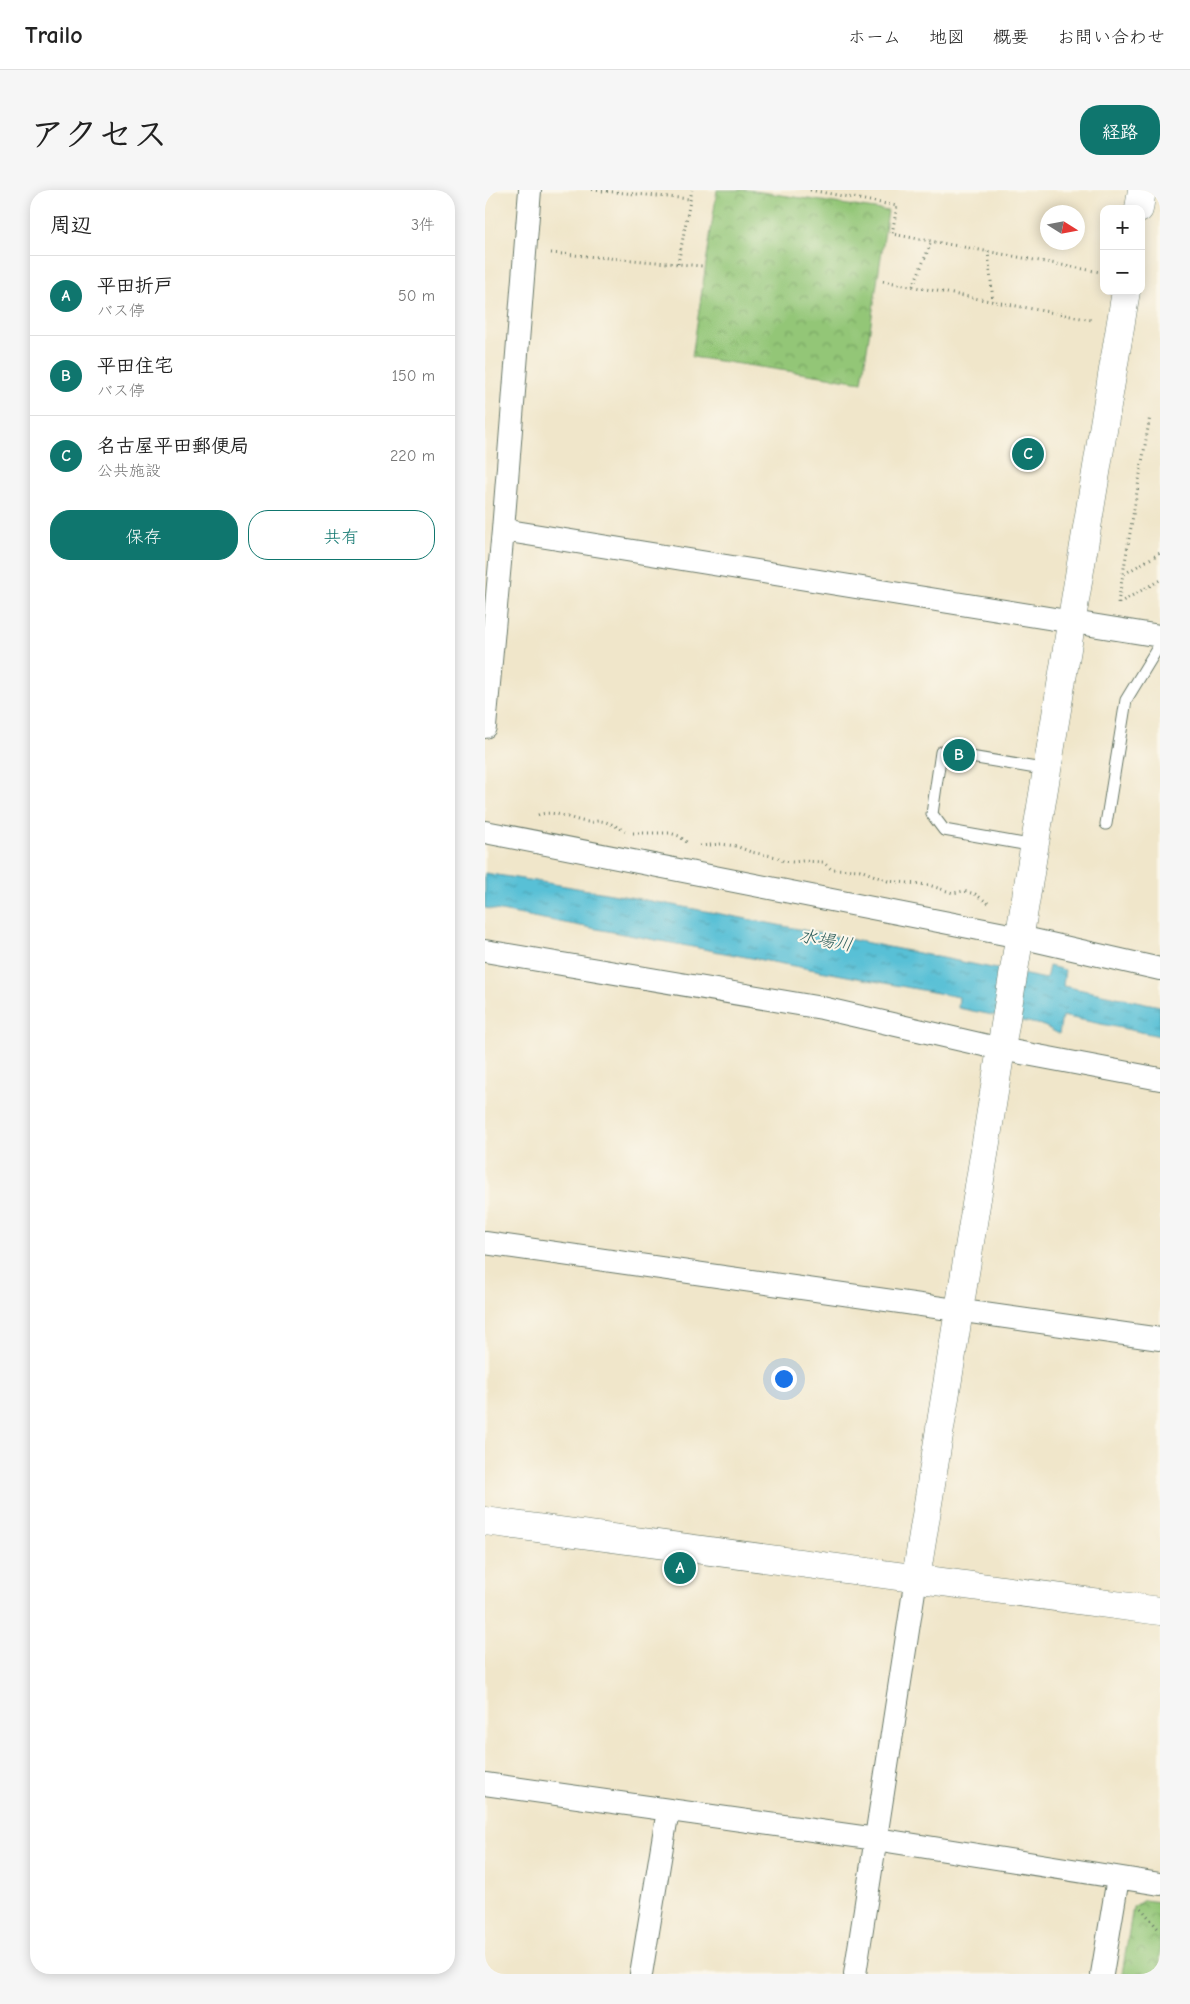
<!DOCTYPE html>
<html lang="ja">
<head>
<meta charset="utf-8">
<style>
	:root { --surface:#fff; --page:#f6f6f6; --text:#222; --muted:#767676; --line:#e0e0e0; --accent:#0f766e }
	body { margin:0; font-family:"Comic Neue","Klee One",sans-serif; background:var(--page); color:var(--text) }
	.controls { position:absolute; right:15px; top:15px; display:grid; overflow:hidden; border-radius:10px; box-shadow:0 2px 12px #0003 }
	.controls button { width:45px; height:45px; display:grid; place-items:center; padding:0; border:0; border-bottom:1px solid var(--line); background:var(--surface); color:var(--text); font:25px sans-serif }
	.compass { position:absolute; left:555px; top:15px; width:45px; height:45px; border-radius:50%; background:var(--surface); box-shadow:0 2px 12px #0003; rotate:101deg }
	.you { position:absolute; left:298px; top:1188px; width:18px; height:18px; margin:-12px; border:4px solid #fff; border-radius:50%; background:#1a73e8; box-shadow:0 0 0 8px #1a73e833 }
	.badge { display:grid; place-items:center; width:32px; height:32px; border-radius:50%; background:var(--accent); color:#fff; font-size:16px; font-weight:700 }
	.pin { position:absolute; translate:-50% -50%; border:2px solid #fff; box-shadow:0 1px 5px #0006 }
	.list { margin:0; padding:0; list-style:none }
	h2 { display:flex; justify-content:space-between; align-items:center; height:65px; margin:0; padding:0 20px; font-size:21px }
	h2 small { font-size:16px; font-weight:400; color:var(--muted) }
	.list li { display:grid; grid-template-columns:32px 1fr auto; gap:15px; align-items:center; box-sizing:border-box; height:80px; padding:0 20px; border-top:1px solid var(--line) }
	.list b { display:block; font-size:19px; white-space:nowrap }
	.list p { margin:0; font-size:16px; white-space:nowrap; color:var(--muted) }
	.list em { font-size:16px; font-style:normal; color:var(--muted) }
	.actions { display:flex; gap:10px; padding:15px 20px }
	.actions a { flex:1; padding:11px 0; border:1px solid var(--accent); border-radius:20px; text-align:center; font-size:18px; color:var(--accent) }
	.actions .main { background:var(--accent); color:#fff }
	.map { position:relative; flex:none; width:675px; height:1784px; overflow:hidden; border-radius:20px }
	header { display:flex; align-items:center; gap:30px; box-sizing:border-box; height:70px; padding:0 25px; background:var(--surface); border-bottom:1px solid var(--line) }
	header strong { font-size:24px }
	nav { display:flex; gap:28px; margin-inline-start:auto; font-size:18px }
	.intro { display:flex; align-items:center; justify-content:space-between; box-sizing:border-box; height:120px; padding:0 30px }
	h1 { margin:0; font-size:35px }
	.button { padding:12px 22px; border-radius:20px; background:var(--accent); color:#fff; font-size:18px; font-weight:700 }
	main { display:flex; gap:30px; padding:0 30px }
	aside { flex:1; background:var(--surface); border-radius:20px; box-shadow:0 2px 12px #0003 }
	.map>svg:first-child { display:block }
	.park { fill:url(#park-crowns); stroke:#598256 }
	.water { fill:url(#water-ripples); stroke:#3c7e85 }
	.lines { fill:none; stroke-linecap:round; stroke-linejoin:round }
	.service-casing { stroke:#687868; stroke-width:13 }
	.minor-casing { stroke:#687868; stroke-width:24 }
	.tertiary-casing { stroke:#687868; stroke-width:29 }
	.path { stroke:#687868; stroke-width:3; stroke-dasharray:1 4; stroke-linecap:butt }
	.service { stroke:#fff; stroke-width:11 }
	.minor { stroke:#fff; stroke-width:22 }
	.tertiary { stroke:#fff; stroke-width:28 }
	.labels { text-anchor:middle; stroke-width:4; stroke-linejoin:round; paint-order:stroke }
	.water-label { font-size:18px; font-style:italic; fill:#2e5e5c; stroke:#fbf7ec }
</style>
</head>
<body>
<header>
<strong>Trailo</strong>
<nav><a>ホーム</a><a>地図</a><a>概要</a><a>お問い合わせ</a></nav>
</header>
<div class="intro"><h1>アクセス</h1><a class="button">経路</a></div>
<main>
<aside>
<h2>周辺<small>3件</small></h2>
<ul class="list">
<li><span class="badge">A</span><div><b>平田折戸</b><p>バス停</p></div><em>50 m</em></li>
<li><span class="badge">B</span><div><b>平田住宅</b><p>バス停</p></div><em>150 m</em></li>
<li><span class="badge">C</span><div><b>名古屋平田郵便局</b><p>公共施設</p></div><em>220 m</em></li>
</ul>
<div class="actions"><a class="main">保存</a><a>共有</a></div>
</aside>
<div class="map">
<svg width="675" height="1784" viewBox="0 0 675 1784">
	<defs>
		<pattern id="park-crowns" width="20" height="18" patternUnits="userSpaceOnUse" patternTransform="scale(1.25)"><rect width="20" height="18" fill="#93c677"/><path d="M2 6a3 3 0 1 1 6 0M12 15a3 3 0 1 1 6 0" fill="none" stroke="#77a262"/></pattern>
		<pattern id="water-ripples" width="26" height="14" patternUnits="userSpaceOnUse" patternTransform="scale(1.25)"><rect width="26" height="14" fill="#59c0d6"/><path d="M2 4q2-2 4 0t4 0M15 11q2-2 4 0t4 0" fill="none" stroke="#499dae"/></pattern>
	</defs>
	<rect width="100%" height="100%" fill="#fbf7ec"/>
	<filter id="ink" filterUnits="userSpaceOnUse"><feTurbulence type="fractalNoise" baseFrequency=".02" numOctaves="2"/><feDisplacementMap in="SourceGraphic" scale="10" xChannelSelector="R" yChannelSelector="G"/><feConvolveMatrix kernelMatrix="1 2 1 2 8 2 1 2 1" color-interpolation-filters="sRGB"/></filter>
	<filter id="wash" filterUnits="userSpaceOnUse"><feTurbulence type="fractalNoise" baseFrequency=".0096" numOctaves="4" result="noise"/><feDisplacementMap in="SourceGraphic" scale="20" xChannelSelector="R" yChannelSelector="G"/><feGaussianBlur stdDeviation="1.12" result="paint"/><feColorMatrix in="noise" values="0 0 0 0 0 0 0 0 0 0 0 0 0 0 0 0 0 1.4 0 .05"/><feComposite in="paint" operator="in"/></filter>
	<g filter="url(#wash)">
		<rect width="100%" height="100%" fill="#f0e6ca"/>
		<path class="park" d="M232 0H263L403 21 377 192 207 167Z
			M659 1710 675 1712V1784H637L648 1717Z"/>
		<path class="water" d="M0 683C188 712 374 751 561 789L564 776 580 780 578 796 675 816V846L577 826 574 844 557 835 473 818 474 807 0 718Z"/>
	</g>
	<g filter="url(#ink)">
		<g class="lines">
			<defs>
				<path id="service" d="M621 634 641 510 675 454
					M550 656 459 640 447 624 456 562 563 580"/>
				<path id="minor" d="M18 340 675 446
					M0 537 18 340 45 0
					M0 642 535 747 675 779
					M0 761 337 818 516 859 675 889
					M0 1053 675 1149
					M0 1594 391 1649 675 1694
					M156 1784 183 1620
					M370 1784 431 1388
					M617 1784 633 1688"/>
				<path id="tertiary" d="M654 19 657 0
					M0 1331 675 1421
					M431 1388 516 859 641 101"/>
			</defs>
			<use href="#service" class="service-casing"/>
			<use href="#minor" class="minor-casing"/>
			<use href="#tertiary" class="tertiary-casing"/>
			<path class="path" d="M107 0 205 9
				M325 0 412 16 407 44 615 82
				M503 61 508 111
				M66 63 217 76
				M193 74 207 0
				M398 91 607 130
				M428 96 447 51
				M639 384 675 363
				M633 413 665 226
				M634 413 675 390
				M53 625C71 619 85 630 103 632 107 633 110 631 114 631 123 631 132 637 140 641
				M148 643H185L194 646 204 654
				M215 656 236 654 251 656 266 662 292 667 298 671 308 672 318 671 338 672 346 679 375 680 403 691 444 695 468 703 479 701 490 704 503 713
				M656 1718 675 1741"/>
			<use href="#service" class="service"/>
			<use href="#minor" class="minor"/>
			<use href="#tertiary" class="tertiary"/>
		</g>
	</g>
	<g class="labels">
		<g class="water-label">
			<text transform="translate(341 750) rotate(11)" y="6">水場川</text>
		</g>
	</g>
</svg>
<div class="controls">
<button>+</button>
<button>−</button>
</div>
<svg class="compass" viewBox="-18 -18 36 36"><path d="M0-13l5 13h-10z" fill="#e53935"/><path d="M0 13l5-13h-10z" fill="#767676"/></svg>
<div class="you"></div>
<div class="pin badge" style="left:195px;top:1378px">A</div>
<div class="pin badge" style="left:474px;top:565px">B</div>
<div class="pin badge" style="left:543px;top:264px">C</div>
</div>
</main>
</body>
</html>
